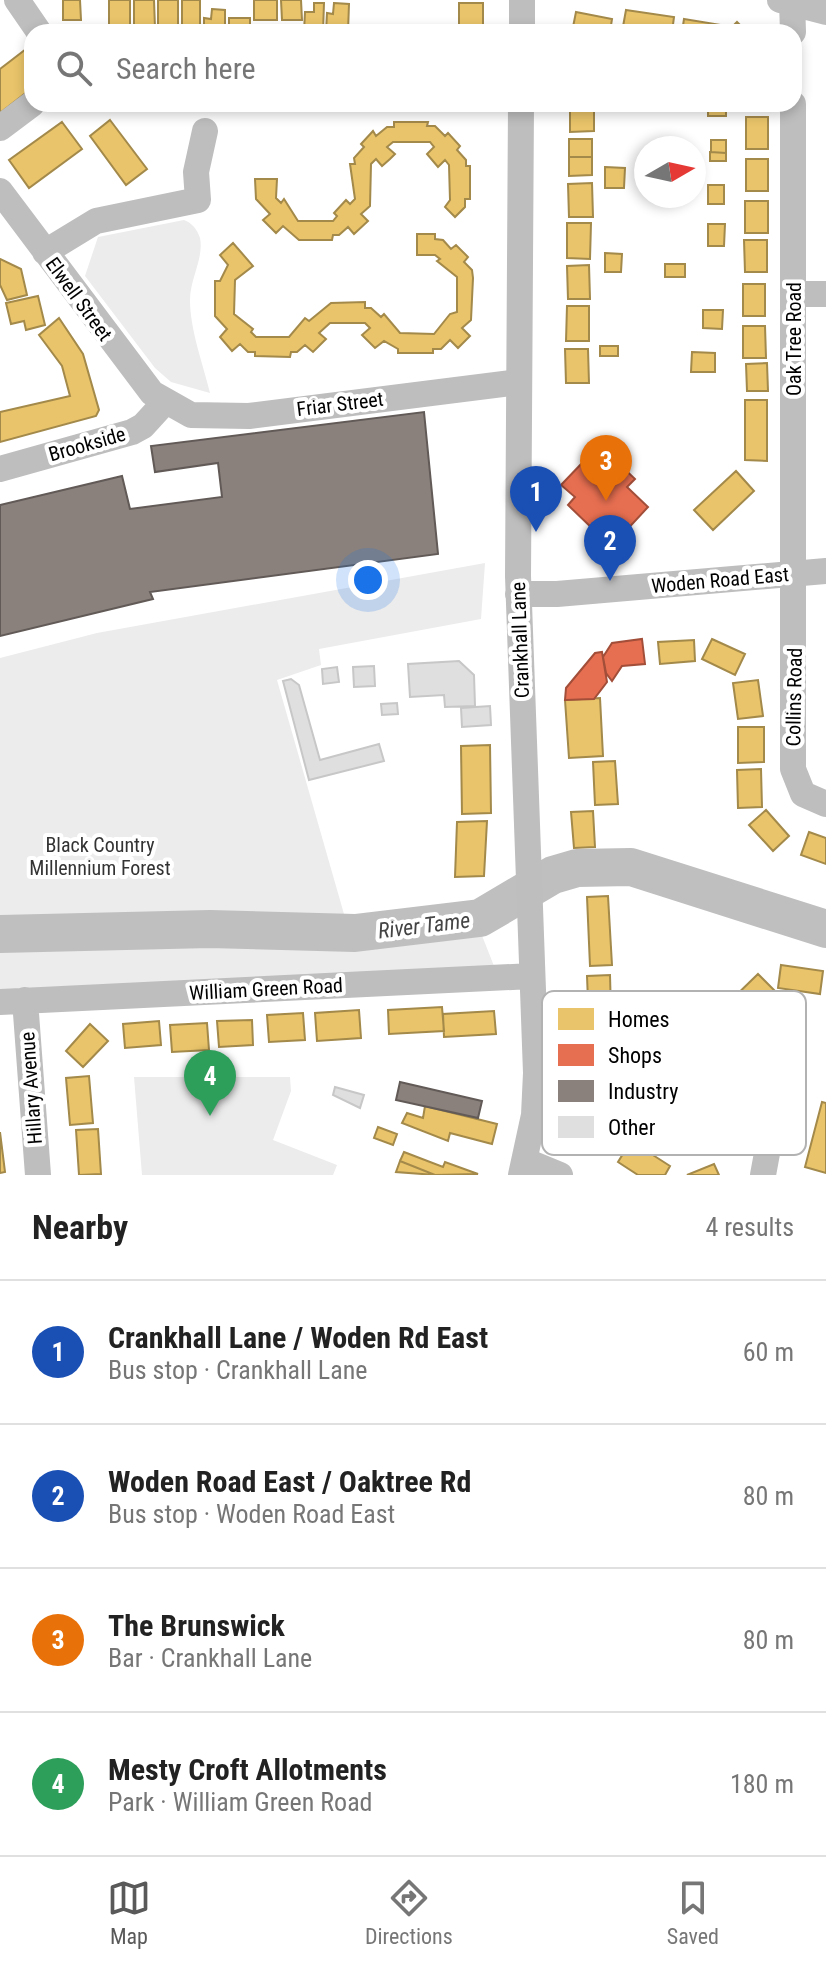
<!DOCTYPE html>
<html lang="en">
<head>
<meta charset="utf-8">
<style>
	:root { --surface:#fff; --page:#f6f6f6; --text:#222; --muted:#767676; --line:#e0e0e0; --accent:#595959 }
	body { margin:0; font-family:"Roboto Condensed",sans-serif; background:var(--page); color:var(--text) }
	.compass { position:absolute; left:634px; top:136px; width:72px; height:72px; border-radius:50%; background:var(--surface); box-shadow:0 4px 12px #0003; rotate:81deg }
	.you { position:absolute; left:368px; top:580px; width:28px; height:28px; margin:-20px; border:6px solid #fff; border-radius:50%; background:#1a73e8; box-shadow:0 0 0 12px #1a73e833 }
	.badge { display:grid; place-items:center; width:52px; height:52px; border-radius:50%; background:var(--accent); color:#fff; font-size:26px; font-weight:700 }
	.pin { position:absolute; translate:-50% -66px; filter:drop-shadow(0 2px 4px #0008) }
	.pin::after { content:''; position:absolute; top:42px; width:28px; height:24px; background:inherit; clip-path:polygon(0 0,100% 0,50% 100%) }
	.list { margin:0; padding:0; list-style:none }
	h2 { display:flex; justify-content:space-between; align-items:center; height:104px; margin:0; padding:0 32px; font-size:34px }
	h2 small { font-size:26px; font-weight:400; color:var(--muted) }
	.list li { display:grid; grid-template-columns:52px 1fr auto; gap:24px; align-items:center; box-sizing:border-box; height:144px; padding:0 32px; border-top:2px solid var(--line) }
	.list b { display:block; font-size:30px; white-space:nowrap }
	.list p { margin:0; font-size:26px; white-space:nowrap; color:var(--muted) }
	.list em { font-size:26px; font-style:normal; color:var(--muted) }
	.icon { flex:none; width:44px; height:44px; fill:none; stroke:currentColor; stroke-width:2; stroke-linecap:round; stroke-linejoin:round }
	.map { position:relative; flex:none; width:826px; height:1175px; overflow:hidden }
	.search { position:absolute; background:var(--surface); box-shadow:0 4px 12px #0003; left:24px; right:24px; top:24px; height:88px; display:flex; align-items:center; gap:20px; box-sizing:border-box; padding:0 28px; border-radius:24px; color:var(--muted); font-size:30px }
	.sheet { height:680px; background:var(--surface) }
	nav { display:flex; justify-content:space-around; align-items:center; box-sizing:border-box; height:112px; border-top:2px solid var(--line); background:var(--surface); font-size:22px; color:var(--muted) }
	nav a { display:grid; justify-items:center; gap:4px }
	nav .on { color:var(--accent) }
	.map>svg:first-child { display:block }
	.green { fill:#ececec }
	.homes { fill:#e9c46a; stroke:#a3894a; stroke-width:2 }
	.shops { fill:#e76f51; stroke:#a24e39; stroke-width:2 }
	.industry { fill:#8a817c; stroke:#615a57; stroke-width:2 }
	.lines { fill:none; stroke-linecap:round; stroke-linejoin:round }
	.river { stroke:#bfbfbf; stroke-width:38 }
	.building { fill:#dfdfdf; stroke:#c7c7c7; stroke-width:2 }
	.minor { stroke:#bebebe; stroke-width:26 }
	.labels { text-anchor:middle; stroke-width:8; stroke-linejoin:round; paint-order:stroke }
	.street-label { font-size:20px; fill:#000; stroke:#fff }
	.park-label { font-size:20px; fill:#333; stroke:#fff }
	.water-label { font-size:22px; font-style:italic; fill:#444; stroke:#fff }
	.key { fill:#fff; stroke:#b2b2b2; stroke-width:2 }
	.key-label { font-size:22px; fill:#000 }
</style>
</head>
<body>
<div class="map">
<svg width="826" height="1175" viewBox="0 0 826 1175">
	<rect width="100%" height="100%" fill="#fff"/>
	<path class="green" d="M184 220C192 223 197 229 200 238 204 258 190 279 190 300 190 330 203 364 210 393L171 382 155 368 85 276 98 237Z
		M485 563 481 619 319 649 321 665 277 680 346 921 0 926V658L97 633Z
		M481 933 494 966 0 997V950L378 943Z
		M134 1077H290L291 1091 273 1140 337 1165 333 1175H142Z"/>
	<path class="homes" d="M63 0H80L81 20H63Z
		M109 0H130V27H109Z
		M134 0H154L155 28H134Z
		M158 0H178V26L158 27Z
		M182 0H200V26L182 27Z
		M254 0H277V20H254Z
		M281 0H301L302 20H282Z
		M314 3H324L323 32H304L305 12H314Z
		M334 3 349 4 348 32H326L327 13 333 14Z
		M459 3H483V32H459Z
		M212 9 225 10V32H204V18L211 19Z
		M626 10 674 17 672 32H622Z
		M576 12 612 19 610 32H572Z
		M229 18H250V32H229Z
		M684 19 721 25 720 32H682Z
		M737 22 747 32H727Z
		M30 46 32 88 0 113V69Z
		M570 104H594V131L570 132Z
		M708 107H726V116H708Z
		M746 117H768V149H746Z
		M110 120 147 169 126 185 90 136Z
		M62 122 82 149 29 188 9 160Z
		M394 122H428L427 126H435L445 136 448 133 460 146 457 150 466 160V166H470V199H465V207L455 217 445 207 450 200 449 165 445 160 438 167 427 154 434 147 430 142H393L387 147 395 154 390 159 382 166 376 159 371 164 370 206 361 214 368 221 354 234 348 227 339 235H333L332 240H299L283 226 276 233 263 220 270 214 256 199 255 179H277L276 198 281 203 284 199 298 221H333L337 216 334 213 346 200 350 204 355 199 350 164H355L354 158 364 147 361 144 373 131 376 136 387 127H394Z
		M569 139H592V157H569Z
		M711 140H726V153L711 152Z
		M710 152 726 153V161H710Z
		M569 157H592V175L569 176Z
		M746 159H768V191H746Z
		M605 167 625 168 624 188H605Z
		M592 183 593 217H569L568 184Z
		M708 185H724V204H708Z
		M745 201H768V233H745Z
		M567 223H591L590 259 567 258Z
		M708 224H725L724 246H708Z
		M417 234H435V239L443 240 451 249 456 245 468 257 464 262 472 270 473 278 471 320 462 328 470 336 458 348 450 340 441 349H433V353H398V349L384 341 375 348 362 335 370 328 365 323H330L319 333 326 339 313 352 305 345 297 352H291L290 357 255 356V352H248L240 344 232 351 220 337 227 329 215 316V281H220L228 265 220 255 233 243 253 266 235 280 234 314 253 329 251 332 256 337H289L305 318 309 321 331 303 365 302V308H371L381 317 384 314 400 333 434 334 450 314 457 312V277L437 261 440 259 435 255H417Z
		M744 240H767V272H745Z
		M605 253 622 254 621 272H605Z
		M0 259 21 269 27 295 7 300 0 285Z
		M665 264H685V277H665Z
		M589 265 590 299H568L567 266Z
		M743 284H765V316H743Z
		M38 296 45 325 26 330 24 321 11 324 6 303Z
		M567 306H589V341H566Z
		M703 310H723L722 329 703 328Z
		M59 318 83 354 99 410 96 416 0 442V412L70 396 62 366 39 335Z
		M743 326H765L766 358H743Z
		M600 346H618V356H600Z
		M565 349H588L589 383H566Z
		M692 352 715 353V372H691Z
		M767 363 768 391H747L746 364Z
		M745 400H767V461L745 460Z
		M736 471 754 491 713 530 694 510Z
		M712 639 745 654 735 675 702 659Z
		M694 640 695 661 660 664 658 642Z
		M758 680 763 716 738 719 733 683Z
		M600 698 603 756 569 758 565 700Z
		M738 727H764V762L738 763Z
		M490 745 491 813 462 814 461 746Z
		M615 761 618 804 595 805 593 762Z
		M761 769 762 807 738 808 737 770Z
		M766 810 789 836 773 851 749 825Z
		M593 811 595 847 574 848 571 812Z
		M487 821 484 876 455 877 457 822Z
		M809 832 826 838V864L801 855Z
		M608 896 612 965 590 966 587 897Z
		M781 965 823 971 820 994 778 988Z
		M758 974 775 991 741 1025 723 1008Z
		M610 975 612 1050 590 1051 587 976Z
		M442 1007 444 1031 389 1034 388 1010Z
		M359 1010 361 1038 317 1041 315 1013Z
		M494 1011 496 1034 444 1037 443 1014Z
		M303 1013 305 1040 269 1042 267 1015Z
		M252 1020 253 1045 219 1047 217 1021Z
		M159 1021 161 1045 125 1048 123 1024Z
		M207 1023 209 1050 172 1052 170 1025Z
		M90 1024 108 1041 83 1067 66 1051Z
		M89 1076 93 1123 70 1125 66 1078Z
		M822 1102 826 1103V1173L805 1167Z
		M425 1106 497 1124 492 1144 450 1133 448 1141 402 1123 407 1113 423 1118Z
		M378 1127 397 1134 393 1145 374 1138Z
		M98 1129 101 1174 79 1175 76 1130Z
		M0 1132 5 1172 0 1173Z
		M631 1141 670 1166 665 1175H638L618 1162Z
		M404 1152 443 1167 445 1162 478 1174 435 1175 400 1161Z
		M400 1161 435 1175 396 1172Z
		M714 1164 719 1175H687Z"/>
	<path class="shops" d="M585 460 602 475 615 460 635 479 627 487 648 507 622 535 615 528 609 535 598 526 594 530 568 505 575 497 561 485Z
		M642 639 645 664 622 666 612 681 606 673 603 657 612 643Z
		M602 652 607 682 594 699 565 700 566 688 595 653Z"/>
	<path class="industry" d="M424 412 438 554 150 592 153 599 0 636V505L122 476 130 509 222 497 218 463 155 472 151 446Z
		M400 1082 482 1101 478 1118 396 1100Z"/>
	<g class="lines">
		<path class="river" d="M0 934 210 929 355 933 480 918 553 875 577 868 631 867 826 929"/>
	</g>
	<path class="building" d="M459 661 474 675 475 706 445 707 444 695 410 697 408 664Z
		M374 666 375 686 354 687 353 667Z
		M337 667 339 682 323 684 322 669Z
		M291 679 299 685 320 760 379 744 384 761 309 780 283 681Z
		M397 703 398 714 382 715 381 704Z
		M490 706 491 725 462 727 461 708Z
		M335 1087 364 1095 360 1108 333 1095Z"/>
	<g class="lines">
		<path class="minor" d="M17 0 39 32
			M780 0 826 12
			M792 2 793 32
			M522 32V0
			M521 104 518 576 536 1073 534 1115 521 1175
			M793 104V769L803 794 826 804
			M0 128 32 104
			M0 191 152 393 191 415 249 416 519 382
			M45 252 96 221 198 200 196 172 205 131
			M794 294H826
			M0 469 132 432 143 426 164 403
			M518 594H557L826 571
			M25 1000 38 1175
			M0 1002 532 976
			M526 1161 560 1175
			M763 1175 784 1061"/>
	</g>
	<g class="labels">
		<g class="street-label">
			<text transform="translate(79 299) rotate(54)" y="7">Elwell Street</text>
			<text transform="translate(794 339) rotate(-90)" y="7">Oak Tree Road</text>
			<text transform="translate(340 404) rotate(-7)" y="7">Friar Street</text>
			<text transform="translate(87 444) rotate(-16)" y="7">Brookside</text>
			<text transform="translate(720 580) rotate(-5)" y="7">Woden Road East</text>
			<text transform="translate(520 640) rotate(-92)" y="7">Crankhall Lane</text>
			<text transform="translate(794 697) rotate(-89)" y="7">Collins Road</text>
			<text transform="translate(266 989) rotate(-3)" y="7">William Green Road</text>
			<text transform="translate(31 1088) rotate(-94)" y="7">Hillary Avenue</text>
		</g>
		<g class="park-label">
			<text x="100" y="852">Black Country<tspan x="100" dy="23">Millennium Forest</tspan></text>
		</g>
		<g class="water-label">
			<text transform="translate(424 925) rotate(-7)" y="8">River Tame</text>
		</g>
	</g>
	<rect x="542" y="991" width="264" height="164" rx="12" class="key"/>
	<rect x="558" y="1008" width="36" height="22" fill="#e9c46a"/>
	<rect x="558" y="1044" width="36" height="22" fill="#e76f51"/>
	<rect x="558" y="1080" width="36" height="22" fill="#8a817c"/>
	<rect x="558" y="1116" width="36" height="22" fill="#dfdfdf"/>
	<g class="key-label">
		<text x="608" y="1027">Homes</text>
		<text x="608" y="1063">Shops</text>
		<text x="608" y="1099">Industry</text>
		<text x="608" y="1135">Other</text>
	</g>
</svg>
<svg class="compass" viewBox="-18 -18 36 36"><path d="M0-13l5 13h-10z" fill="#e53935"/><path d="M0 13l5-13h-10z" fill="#767676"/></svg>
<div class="you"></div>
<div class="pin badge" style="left:536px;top:532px;background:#1a4fb4">1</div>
<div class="pin badge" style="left:610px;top:581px;background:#1a4fb4">2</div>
<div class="pin badge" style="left:606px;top:501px;background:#e8710a">3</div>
<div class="pin badge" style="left:210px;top:1116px;background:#2e9e5b">4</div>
<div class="search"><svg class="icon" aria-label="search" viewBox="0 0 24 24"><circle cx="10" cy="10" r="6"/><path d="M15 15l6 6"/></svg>Search here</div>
</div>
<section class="sheet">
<h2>Nearby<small>4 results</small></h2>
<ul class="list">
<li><span class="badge" style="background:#1a4fb4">1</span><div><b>Crankhall Lane / Woden Rd East</b><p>Bus stop · Crankhall Lane</p></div><em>60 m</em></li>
<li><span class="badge" style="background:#1a4fb4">2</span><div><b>Woden Road East / Oaktree Rd</b><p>Bus stop · Woden Road East</p></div><em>80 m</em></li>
<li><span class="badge" style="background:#e8710a">3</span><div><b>The Brunswick</b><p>Bar · Crankhall Lane</p></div><em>80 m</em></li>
<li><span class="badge" style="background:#2e9e5b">4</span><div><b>Mesty Croft Allotments</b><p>Park · William Green Road</p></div><em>180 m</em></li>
</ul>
</section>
<nav>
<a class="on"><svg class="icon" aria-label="map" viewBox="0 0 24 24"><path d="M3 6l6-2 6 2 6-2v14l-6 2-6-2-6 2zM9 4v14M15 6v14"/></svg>Map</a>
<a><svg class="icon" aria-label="directions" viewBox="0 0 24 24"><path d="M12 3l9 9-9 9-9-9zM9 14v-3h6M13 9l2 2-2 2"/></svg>Directions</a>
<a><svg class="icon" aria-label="saved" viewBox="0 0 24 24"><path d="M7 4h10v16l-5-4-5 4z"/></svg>Saved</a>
</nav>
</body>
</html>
